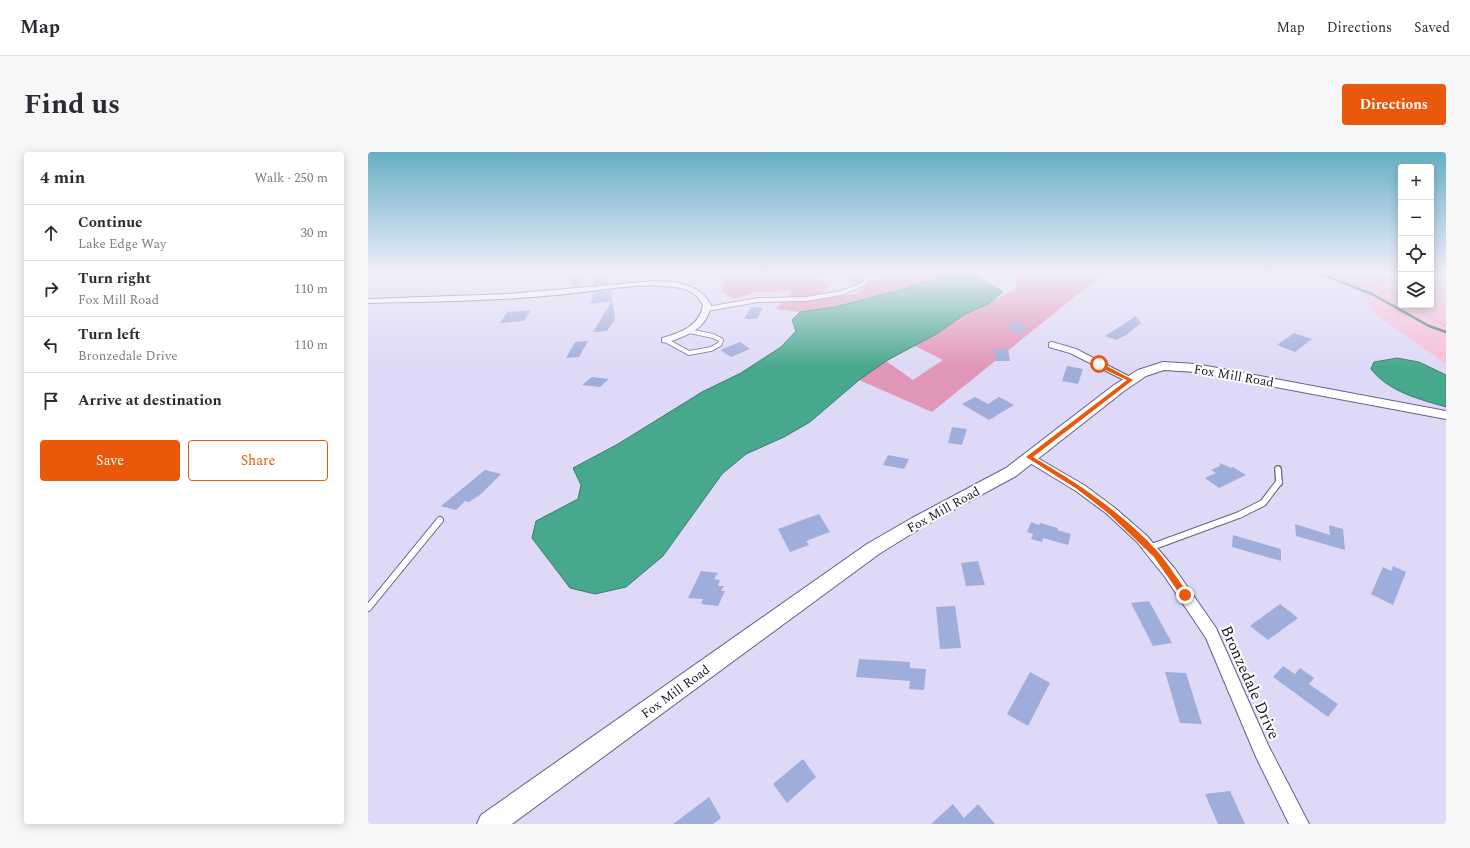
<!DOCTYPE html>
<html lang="en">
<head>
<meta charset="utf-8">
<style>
	:root { --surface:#fff; --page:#f7f7f7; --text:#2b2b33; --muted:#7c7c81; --line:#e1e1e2; --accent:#ea580c }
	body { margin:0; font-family:Spectral,serif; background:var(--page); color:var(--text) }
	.controls { position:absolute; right:12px; top:12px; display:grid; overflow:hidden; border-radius:4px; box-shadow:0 2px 10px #0003 }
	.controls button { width:36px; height:36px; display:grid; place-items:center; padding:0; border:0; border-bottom:1px solid var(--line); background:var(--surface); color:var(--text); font:20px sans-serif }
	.stop { position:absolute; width:12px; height:12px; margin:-9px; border:3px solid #ea580c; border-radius:50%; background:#fff }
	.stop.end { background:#ea580c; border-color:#fff; box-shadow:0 1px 4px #0008 }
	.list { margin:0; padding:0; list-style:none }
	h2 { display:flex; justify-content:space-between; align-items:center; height:52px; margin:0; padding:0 16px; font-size:17px }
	h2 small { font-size:13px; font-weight:400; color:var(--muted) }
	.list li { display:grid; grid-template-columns:26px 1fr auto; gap:12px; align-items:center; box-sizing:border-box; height:56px; padding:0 16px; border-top:1px solid var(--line) }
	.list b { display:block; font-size:15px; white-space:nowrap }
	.list p { margin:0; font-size:13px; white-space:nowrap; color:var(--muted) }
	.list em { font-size:13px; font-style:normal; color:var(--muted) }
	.actions { display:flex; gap:8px; padding:12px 16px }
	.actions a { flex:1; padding:9px 0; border:1px solid var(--accent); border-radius:4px; text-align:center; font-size:14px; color:var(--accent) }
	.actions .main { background:var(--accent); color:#fff }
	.icon { flex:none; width:22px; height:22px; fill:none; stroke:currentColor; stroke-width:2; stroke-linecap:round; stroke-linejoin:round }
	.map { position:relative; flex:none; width:1078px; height:672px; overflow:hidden; border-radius:4px }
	header { display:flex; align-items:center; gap:24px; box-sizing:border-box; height:56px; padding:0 20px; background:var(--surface); border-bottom:1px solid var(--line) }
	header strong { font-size:19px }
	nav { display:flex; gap:22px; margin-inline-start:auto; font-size:14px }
	.intro { display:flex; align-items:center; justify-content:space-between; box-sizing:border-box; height:96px; padding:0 24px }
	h1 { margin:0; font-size:28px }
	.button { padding:10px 18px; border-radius:4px; background:var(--accent); color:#fff; font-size:14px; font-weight:700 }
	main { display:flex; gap:24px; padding:0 24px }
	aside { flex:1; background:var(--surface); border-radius:4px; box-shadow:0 2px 10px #0003 }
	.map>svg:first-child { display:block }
	.green { fill:#f7bdd5 }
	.forest { fill:#e296b7 }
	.water { fill:#48a88d; stroke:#3a7d6f }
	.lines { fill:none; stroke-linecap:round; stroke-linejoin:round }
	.stream { stroke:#3a7d6f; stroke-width:2.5 }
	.building { fill:#9fadda }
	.lane-far2-casing { stroke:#675f8a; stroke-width:5.5 }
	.lane-far1-casing { stroke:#675f8a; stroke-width:8 }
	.lane-casing { stroke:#675f8a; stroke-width:8 }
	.street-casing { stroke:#675f8a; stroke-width:2 }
	.secondary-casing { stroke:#675f8a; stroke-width:2 }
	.path { stroke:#86829a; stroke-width:1.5; stroke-dasharray:0.5 2; stroke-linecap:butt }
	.lane-far2 { stroke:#fff; stroke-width:4 }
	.lane-far1 { stroke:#fff; stroke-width:5.5 }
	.lane { stroke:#fff; stroke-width:6 }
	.street { fill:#fff; fill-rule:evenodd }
	.secondary { fill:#fff; fill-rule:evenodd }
	.route { fill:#ea580c }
	.labels { text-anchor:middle; stroke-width:4; stroke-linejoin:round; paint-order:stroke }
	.street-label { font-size:13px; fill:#1b1829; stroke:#fff }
	.near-street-label { font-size:16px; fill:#1b1829; stroke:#fff }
</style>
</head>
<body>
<header>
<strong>Map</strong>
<nav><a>Map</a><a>Directions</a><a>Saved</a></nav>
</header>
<div class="intro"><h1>Find us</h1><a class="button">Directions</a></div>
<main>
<aside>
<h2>4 min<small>Walk · 250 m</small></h2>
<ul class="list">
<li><svg class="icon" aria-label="ahead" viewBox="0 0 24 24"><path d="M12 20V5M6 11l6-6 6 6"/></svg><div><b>Continue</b><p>Lake Edge Way</p></div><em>30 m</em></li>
<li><svg class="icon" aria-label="right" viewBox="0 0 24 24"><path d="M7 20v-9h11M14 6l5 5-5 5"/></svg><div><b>Turn right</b><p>Fox Mill Road</p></div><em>110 m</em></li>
<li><svg class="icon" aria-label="left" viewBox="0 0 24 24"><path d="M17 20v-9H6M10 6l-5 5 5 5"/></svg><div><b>Turn left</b><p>Bronzedale Drive</p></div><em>110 m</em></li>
<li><svg class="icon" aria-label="arrive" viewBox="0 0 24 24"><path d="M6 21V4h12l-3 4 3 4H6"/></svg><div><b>Arrive at destination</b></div></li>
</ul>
<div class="actions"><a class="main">Save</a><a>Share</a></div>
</aside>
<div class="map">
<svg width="1078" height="672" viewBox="0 0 1078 672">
	<rect width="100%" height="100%" fill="#ded9f7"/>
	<path class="green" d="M952 121H1033V153H1063V121H1078V212L1007 162 995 141Z"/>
	<path class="forest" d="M196 121H219L209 137Z
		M360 121H452L450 128 462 132 449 147 488 142 497 135 480 128 487 123 506 129 526 121H581L532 138 467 155 432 160 408 157 424 139 388 140 366 147 353 139Z
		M641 121H736L564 260 491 228 518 209 545 228 575 208 545 193 570 181 597 162 645 139 652 125Z"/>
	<path class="water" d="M597 123 609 124 635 140 620 152 597 162 570 181 518 209 491 228 442 270 416 285 378 302 354 322 295 404 258 435 227 442 202 436 164 386 168 369 210 347 213 333 205 316 250 292 334 240 373 221 413 195 428 179 424 168 432 160 467 155 532 138 573 125Z
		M1029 206 1051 210 1078 223V255C1051 247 1021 240 1003 217L1006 210Z"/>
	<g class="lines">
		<path class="stream" d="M950 121 1004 142 1061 174 1078 180"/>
	</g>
	<path class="building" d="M241 123 242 131 226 133 227 125Z
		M243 138 247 167 239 179 225 180 244 149 223 152 225 140Z
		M383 155 395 156 389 167H376Z
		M163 158 156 169 132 171 139 160Z
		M768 164 773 171 758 183 748 188 737 184Z
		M649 170 661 178 648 181 637 173Z
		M926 181 944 187 927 200 909 193Z
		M220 189 211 205 198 206 207 190Z
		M372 190 382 197 363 205 352 198Z
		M626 197H640L642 209H627Z
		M699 214 715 217 710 232 694 229Z
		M224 225 241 227 232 235 214 233Z
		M607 245 620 252 631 245 646 253 621 268 594 252Z
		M584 275 599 277 594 293 580 291Z
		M520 303 541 307 536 317 515 313Z
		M852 311 863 316 865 315 878 323 851 336 837 326 848 321 843 318 852 314Z
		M117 318 133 322 113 342 101 350 97 349 88 358 73 354Z
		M451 362 462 380 438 389 441 393 422 400 410 377Z
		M663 370 671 373 672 371 690 376 689 378 703 382 700 393 675 386 674 390 663 387 665 382 659 380Z
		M927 372 962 383 961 373 975 377 977 398 928 384Z
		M865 383 913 397V409L864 395Z
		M610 409 617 433 598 434 593 411Z
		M1025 414 1038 420 1025 453 1003 442 1015 415 1023 419Z
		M333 419 350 421 346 427 352 428 350 434H356L353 439H357L350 454 333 452 335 447 320 446Z
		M781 449 804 491 785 494 763 451Z
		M912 452 930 466 900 488 882 474Z
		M587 454 593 496 572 497 568 455Z
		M491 507 542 510V516L558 517 556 538 541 537 542 529 488 525Z
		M915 514 927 522 932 516 946 526 941 532 970 552 960 565 905 525Z
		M662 520 682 531 660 574 639 562Z
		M797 520 818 521 834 572 812 571Z
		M435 607 448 625 419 651 405 632Z
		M862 639 877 672H850L837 642Z
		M341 645 353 666 345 672H305Z
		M585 652 596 666 610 652 627 672H563Z"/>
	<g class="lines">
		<defs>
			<path id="lane-far2" d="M339 157 390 148 438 147 473 141 496 132 500 124 493 121
				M297 188 321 201 343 197 352 192 353 188 345 184 321 179"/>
			<path id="lane-far1" d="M910 317 911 331"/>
			<path id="lane" d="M781 396 871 363 895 351 911 330
				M0 456 72 368"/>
			<path id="street" d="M286 129C308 130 331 131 343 153 340 172 326 181 309 187 304 189 299 191 294 190V186C312 181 332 174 335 153 329 141 318 136 306 135 266 130 227 140 188 143 125 149 63 150 0 151V147L141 142Z
				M684 190 708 197 768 228 763 231 760 230 702 201 681 195V191Z
				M661 301 716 333 747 356 779 384 807 417 848 476 900 593 941 672H921L888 605 838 486 797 425 769 390 739 362 708 339 657 308 655 305 657 302Z"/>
			<path id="secondary" d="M795 210 828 212 1078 259V267L828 220 796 218 778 224 756 239 648 324 556 374 511 402 144 672H109L113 663 499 392 544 366 638 316 746 233 770 218Z"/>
		</defs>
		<use href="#lane-far2" class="lane-far2-casing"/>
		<use href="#lane-far1" class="lane-far1-casing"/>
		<use href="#lane" class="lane-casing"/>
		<use href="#street" class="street-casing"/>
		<use href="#secondary" class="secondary-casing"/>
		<path class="path" d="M962 121 983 131 1022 140 1033 147
			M1042 153 1078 174"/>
		<use href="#lane-far2" class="lane-far2"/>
		<use href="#lane-far1" class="lane-far1"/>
		<use href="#lane" class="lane"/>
		<use href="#street" class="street"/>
		<use href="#secondary" class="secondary"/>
	</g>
	<linearGradient id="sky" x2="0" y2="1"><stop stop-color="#68afc4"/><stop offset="0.56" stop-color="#f0eefb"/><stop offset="1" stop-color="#f0eefb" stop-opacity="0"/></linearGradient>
	<rect width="1078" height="215" fill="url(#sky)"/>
	<path class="route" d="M729 211H733L765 228 665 305C711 332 755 361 791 401 801 413 810 428 820 441V445H814L786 405 740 361 709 337 658 305 759 228 729 214Z"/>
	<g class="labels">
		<g class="street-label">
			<text transform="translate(866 223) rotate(10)" y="5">Fox Mill Road</text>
			<text transform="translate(575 357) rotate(-29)" y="5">Fox Mill Road</text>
			<text transform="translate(307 539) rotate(-36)" y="5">Fox Mill Road</text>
		</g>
		<g class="near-street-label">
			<text transform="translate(883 530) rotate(66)" y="6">Bronzedale Drive</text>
		</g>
	</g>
</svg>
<div class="controls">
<button>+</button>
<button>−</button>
<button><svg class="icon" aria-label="locate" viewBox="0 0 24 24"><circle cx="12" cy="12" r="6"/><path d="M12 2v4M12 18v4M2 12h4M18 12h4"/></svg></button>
<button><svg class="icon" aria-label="layers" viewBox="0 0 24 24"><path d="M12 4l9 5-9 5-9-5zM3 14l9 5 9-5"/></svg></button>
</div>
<div class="stop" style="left:731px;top:212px"></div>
<div class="stop end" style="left:817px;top:443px"></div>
</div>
</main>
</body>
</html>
